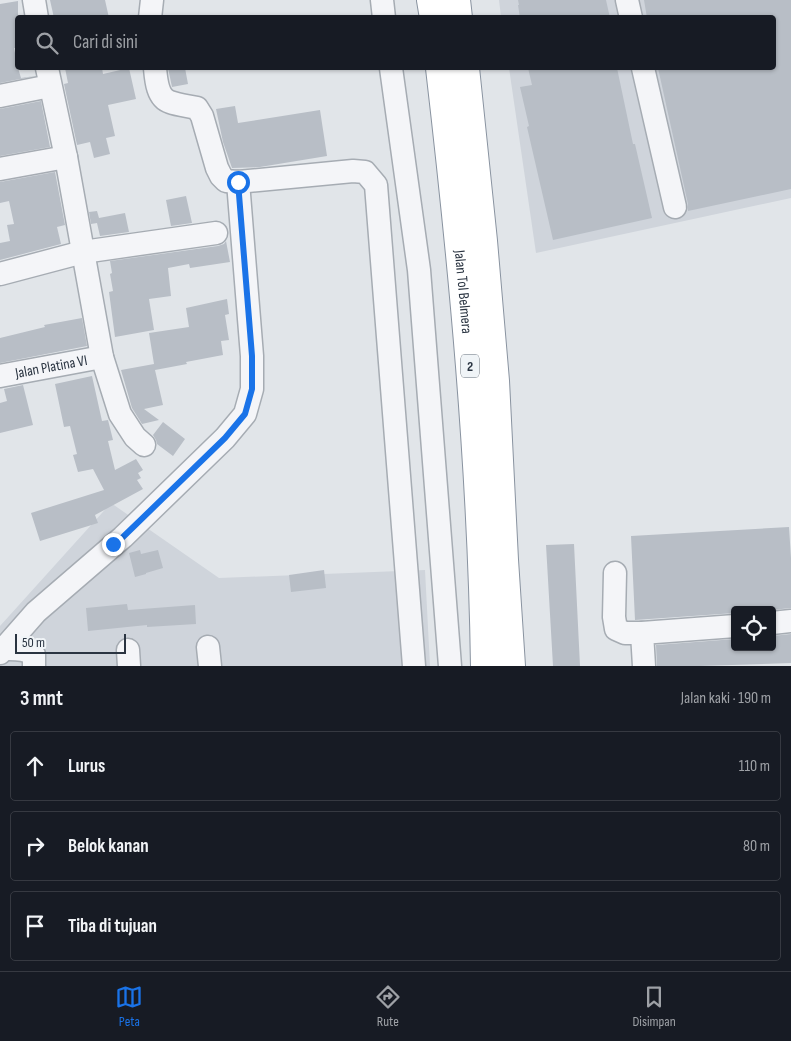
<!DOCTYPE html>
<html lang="id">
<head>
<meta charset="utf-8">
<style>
	:root { --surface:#171b24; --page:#20242c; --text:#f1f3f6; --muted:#9ea1a6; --line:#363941; --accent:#1a73e8 }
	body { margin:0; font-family:"Sofia Sans Condensed",sans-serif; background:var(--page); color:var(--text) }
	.controls { position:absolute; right:15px; bottom:15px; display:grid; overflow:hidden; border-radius:5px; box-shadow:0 1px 4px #0004 }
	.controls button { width:45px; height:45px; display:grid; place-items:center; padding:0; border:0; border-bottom:1px solid var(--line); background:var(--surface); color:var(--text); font:25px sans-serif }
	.scale { position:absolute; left:15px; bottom:12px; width:111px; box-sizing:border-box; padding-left:5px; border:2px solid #2a3441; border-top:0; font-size:14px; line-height:18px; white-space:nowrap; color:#2a3441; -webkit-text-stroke:4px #f0f4f7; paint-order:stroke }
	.stop { position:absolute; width:15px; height:15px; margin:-11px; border:4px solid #1a73e8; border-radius:50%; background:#fff }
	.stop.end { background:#1a73e8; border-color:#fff; box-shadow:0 1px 5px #0008 }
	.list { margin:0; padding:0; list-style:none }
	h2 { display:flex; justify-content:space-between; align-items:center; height:65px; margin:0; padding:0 20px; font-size:21px }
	h2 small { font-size:16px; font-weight:400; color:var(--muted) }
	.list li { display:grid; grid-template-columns:32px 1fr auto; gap:15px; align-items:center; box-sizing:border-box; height:70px; margin:0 10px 10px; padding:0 10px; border:1px solid var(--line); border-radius:5px }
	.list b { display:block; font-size:19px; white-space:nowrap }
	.list em { font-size:16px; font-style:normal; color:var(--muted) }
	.icon { flex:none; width:28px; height:28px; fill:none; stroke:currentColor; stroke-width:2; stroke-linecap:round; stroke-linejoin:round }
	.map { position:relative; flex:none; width:791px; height:666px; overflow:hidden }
	.search { position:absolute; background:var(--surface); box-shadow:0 1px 4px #0004; left:15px; right:15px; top:15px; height:55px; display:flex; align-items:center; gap:12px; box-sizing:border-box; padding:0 18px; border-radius:5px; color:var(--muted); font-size:19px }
	.sheet { height:305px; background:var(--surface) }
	nav { display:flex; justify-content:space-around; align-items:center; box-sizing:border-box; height:70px; border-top:1px solid var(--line); background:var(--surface); font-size:14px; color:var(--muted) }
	nav a { display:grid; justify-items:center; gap:2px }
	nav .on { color:var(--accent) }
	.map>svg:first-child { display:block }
	.built { fill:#cfd4db }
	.building { fill:#b8bec6 }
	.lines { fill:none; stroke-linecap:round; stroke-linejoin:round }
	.minor-casing { stroke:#a6acb3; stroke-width:25 }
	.highway-casing { stroke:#8993a0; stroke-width:30 }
	.minor { stroke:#f4f5f8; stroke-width:22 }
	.highway { stroke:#fff; stroke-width:28 }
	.route { stroke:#1a73e8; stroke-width:6 }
	.labels { text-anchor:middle; stroke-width:4; stroke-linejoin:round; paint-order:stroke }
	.shield { fill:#f0f4f7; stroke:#656e78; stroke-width:1 }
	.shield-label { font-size:14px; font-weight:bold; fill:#2a3441 }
	.street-label { font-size:15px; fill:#2a3441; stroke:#f0f4f7 }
</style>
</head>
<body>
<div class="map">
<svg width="791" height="666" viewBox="0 0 791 666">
	<rect width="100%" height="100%" fill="#e1e5e9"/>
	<path class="built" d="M499 0H791V198L536 253 509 68H774V18L501 17Z
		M111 503 219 578 425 570 430 666H0V626Z"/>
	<path class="building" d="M50 0H105L109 18H54Z
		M518 0H606L610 18H520L518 5H519Z
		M644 0H791V189L688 211V204L658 68H774V18H647Z
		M18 1V40L16 41 17 48H14L18 68 21 78 35 76 0 83V4Z
		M65 68H102L103 74 129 68 136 99 108 105 115 136 106 138 110 154 94 158 90 142 77 145 64 84 68 83Z
		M168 68H185L188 84 172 87Z
		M528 68H617L633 144H635L652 218 553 240 527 127 529 126 520 87 532 85Z
		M41 101 50 147 0 156V109Z
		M235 106 238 123 320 110 327 156 260 167 232 168 223 142 216 109Z
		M55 172 65 225 57 227 61 244 0 260V243L10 241 7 225 14 224 9 201 0 203V182Z
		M186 196 192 223 171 226 166 200Z
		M97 211 99 218 125 213 129 232 100 236 97 223 91 224 89 212Z
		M226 241 230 262 190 268 189 264 168 268 171 296 149 299 154 330 115 337 109 292 113 291 110 274 112 273 110 261 218 246 224 244Z
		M227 299 229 314 225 315 229 340 221 341 223 355 186 362 187 364 155 370 163 405 144 409 159 420 142 424 132 408 121 370 154 364 149 333 189 327 186 308Z
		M82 318 87 346 0 363V338L45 327 44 325Z
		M92 376 102 421 108 420 113 440 108 441 115 470 136 459 143 470 138 473 141 478 137 480 143 489 95 515 98 523 40 541 31 513 104 490 93 469 78 472 73 455 77 454 70 426 64 427 55 384Z
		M23 385 33 425 0 433V403L7 401 4 389Z
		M163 422 185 439 173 456 157 444 156 440 153 435Z
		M789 527 791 558V608L772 610H735V613L635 620 631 536Z
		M574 544 580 666H553L546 545Z
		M140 550 141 554 158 550 163 568 146 573V574L135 577 129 553Z
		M324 570 326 588 291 592 289 575Z
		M127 604 128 610 195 605 196 624 147 627V625L88 631 86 608Z
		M791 634V663L700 666H657L656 645 735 639V647H772V636Z"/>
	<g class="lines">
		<defs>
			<g id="minor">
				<path d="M34 0 37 18"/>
				<path d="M382 0 384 18"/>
				<path d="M627 0 631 18"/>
				<path d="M150 18 152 0"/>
				<path d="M47 68 66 157 102 357 120 414 135 437 144 445"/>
				<path d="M155 68C156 79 157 98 170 102 178 105 188 106 197 108L202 116 217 168 221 176 226 181 238 182 353 171 365 172 376 185 414 666"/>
				<path d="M391 68 419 270 450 666"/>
				<path d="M643 68 675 207"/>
				<path d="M0 96 50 86"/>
				<path d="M0 169 66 157"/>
				<path d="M0 274 83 252 216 233"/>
				<path id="s1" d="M0 376 102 357"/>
				<path d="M615 573 614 617 616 629 625 633H642"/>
				<path d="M772 623 791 621"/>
				<path d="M208 647 210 666"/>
				<path d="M4 649C14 649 26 648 34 655V666"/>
				<path d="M128 650 129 666"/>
				<path d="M0 653 36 612 123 537 225 438 245 414 252 389V356L238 182"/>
				<path d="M644 666 642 633 735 626"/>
			</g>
			<g id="highway">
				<path d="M431 0 434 18"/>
				<path d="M456 0 458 18"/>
				<path id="s2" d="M440 68C463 266 482 466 485 666"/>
				<path d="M465 68 483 241 495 381 504 560 511 666"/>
			</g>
		</defs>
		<use href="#minor" class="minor-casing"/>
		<use href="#highway" class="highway-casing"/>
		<use href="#minor" class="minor"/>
		<use href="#highway" class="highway"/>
	</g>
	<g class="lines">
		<path class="route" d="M113 544 123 537 225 438 245 414 252 389V356L238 182"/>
	</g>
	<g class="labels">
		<rect class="shield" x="461" y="354.5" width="18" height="23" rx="4"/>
		<g class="shield-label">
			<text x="470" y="371">2</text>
		</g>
		<g class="street-label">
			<text dy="5" stroke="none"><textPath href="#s2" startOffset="225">Jalan Tol Belmera</textPath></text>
			<text dy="5" stroke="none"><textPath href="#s1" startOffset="52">Jalan Platina VI</textPath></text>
		</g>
	</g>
</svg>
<div class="controls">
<button><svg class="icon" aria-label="locate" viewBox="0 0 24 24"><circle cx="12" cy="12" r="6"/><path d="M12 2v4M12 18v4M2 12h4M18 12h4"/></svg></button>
</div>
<div class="scale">50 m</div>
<div class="stop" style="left:238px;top:182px"></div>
<div class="stop end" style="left:113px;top:544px"></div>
<div class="search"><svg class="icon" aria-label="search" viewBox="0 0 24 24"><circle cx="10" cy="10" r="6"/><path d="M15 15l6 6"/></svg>Cari di sini</div>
</div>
<section class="sheet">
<h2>3 mnt<small>Jalan kaki · 190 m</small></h2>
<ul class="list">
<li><svg class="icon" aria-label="ahead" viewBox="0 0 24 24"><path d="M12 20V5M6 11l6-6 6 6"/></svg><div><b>Lurus</b></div><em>110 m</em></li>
<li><svg class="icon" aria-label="right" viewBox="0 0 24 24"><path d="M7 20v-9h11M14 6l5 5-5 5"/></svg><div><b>Belok kanan</b></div><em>80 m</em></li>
<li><svg class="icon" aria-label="arrive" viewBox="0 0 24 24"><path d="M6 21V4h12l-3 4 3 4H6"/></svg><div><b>Tiba di tujuan</b></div></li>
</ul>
</section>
<nav>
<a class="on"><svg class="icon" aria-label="map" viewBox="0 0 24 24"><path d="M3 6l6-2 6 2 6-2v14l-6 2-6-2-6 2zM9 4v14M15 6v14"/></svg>Peta</a>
<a><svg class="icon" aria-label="directions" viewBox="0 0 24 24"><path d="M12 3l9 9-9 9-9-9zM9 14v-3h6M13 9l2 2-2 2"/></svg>Rute</a>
<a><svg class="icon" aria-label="saved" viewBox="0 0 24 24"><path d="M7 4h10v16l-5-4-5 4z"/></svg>Disimpan</a>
</nav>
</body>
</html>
